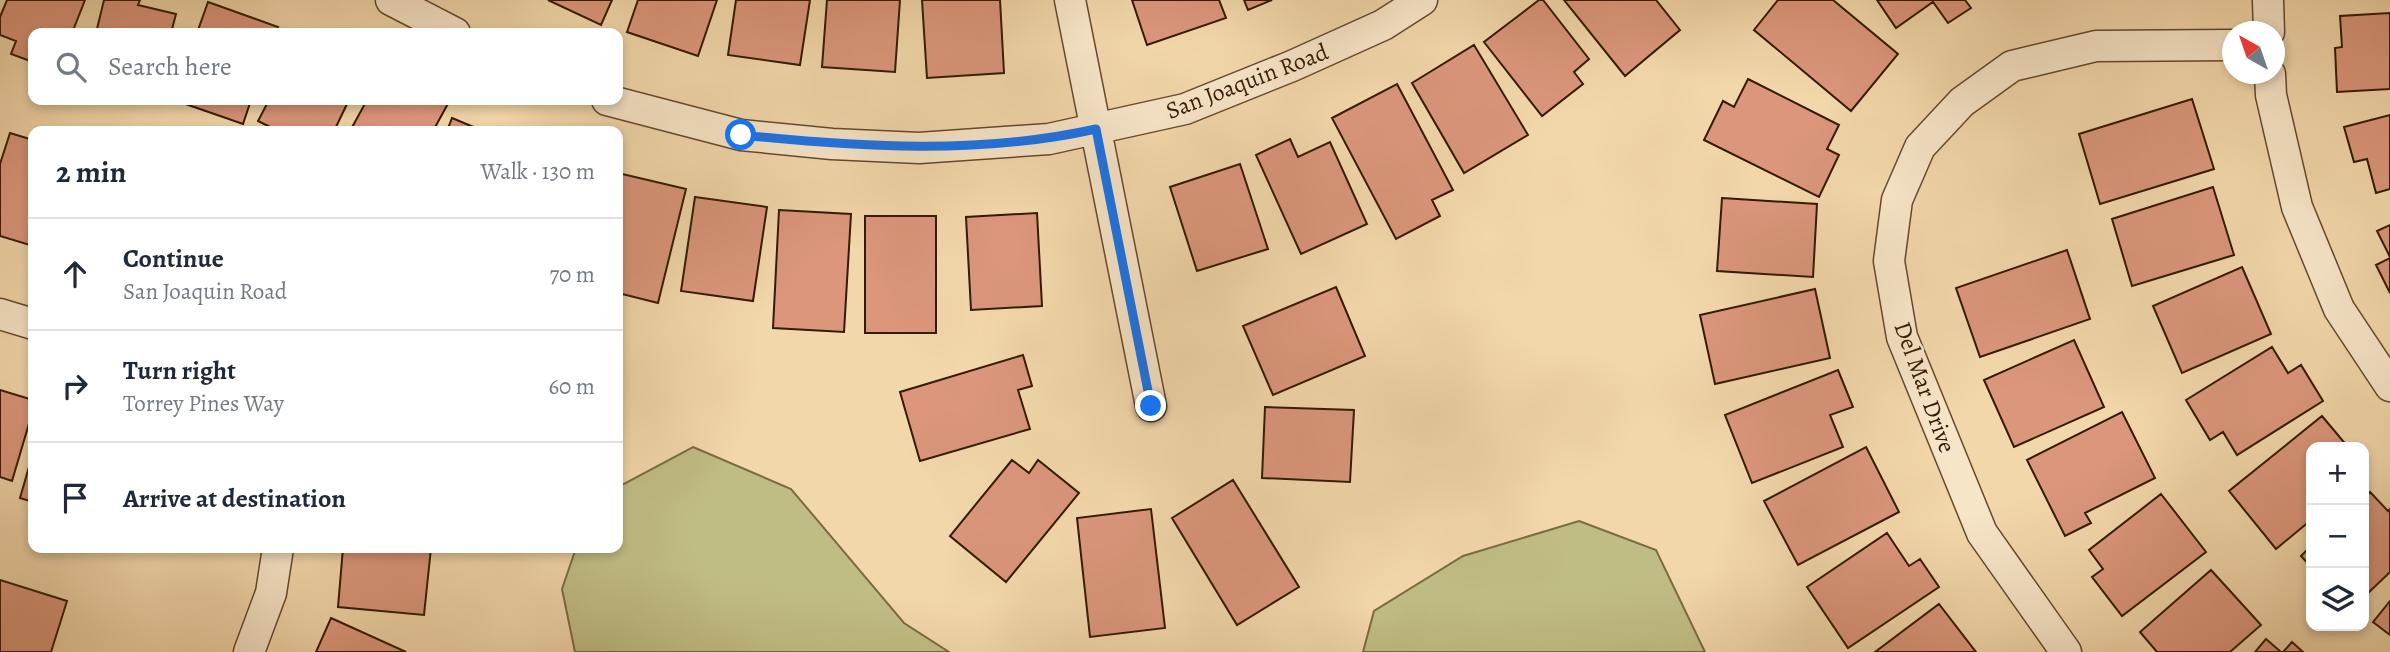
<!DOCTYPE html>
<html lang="en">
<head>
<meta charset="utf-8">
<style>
	:root { --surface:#fff; --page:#f6f6f7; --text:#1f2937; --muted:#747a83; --line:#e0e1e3 }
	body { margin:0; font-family:Alegreya,serif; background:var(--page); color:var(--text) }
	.controls { position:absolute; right:21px; bottom:21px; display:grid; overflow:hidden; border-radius:14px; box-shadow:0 4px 10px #0003 }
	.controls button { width:63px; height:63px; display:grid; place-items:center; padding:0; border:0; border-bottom:2px solid var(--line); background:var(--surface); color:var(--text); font:35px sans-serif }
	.compass { position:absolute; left:2222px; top:21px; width:63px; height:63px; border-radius:50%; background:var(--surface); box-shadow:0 4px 10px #0003; rotate:320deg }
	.stop { position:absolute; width:21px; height:21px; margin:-16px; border:5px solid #1a73e8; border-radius:50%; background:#fff }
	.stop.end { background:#1a73e8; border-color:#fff; box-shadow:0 2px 7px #0008 }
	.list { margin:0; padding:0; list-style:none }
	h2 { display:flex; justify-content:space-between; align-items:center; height:91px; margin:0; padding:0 28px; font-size:30px }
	h2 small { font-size:23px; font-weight:400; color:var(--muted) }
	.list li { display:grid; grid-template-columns:46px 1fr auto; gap:21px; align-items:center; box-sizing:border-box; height:112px; padding:0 28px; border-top:2px solid var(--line) }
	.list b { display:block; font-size:26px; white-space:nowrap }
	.list p { margin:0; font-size:23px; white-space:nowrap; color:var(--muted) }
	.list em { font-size:23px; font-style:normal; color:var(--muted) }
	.icon { flex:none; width:38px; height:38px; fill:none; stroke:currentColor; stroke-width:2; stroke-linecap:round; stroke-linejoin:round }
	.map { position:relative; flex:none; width:2390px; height:652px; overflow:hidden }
	.search { position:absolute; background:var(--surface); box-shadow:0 4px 10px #0003; left:28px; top:28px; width:595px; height:77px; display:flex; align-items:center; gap:18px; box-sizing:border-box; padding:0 24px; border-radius:14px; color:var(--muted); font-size:26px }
	.panel { position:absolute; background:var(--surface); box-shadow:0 4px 10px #0003; left:28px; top:126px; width:595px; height:427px; border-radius:14px }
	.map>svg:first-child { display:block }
	.green { fill:#c0bd84; stroke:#7a6c42; stroke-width:2 }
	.building { fill:#db967b; stroke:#341a00; stroke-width:2 }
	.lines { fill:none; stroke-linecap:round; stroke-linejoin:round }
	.street-casing { stroke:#64492a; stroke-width:33 }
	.street { stroke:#f7e5c8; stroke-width:30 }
	.route { stroke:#1a73e8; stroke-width:9 }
	.labels { text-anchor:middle; stroke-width:5; stroke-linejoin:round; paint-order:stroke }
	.street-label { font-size:24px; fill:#341a00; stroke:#f7e5c8 }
</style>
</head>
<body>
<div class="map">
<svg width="2390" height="652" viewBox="0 0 2390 652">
	<rect width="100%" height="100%" fill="#f2d7aa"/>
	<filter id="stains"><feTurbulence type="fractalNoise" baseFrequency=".00286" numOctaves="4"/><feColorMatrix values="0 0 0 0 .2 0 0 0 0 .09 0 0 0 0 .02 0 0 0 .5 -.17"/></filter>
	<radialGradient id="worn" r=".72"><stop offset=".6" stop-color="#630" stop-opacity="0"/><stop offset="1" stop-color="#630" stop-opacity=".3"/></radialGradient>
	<path class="green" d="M693 447 791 489 904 623 949 652H575L562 589 576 548H618V487Z
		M1579 521 1656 550 1705 652H1363L1374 611 1463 556Z"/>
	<path class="building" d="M7 0H85L72 33H33V62L11 54 16 41 0 35V17Z
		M104 0H140L138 5 176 14 171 33H96Z
		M548 0H612L601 25Z
		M638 0H717L698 56 627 32Z
		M736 0H810L800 65 728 55Z
		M827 0H900L895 72 822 67Z
		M922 0H1000L1004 73 927 78Z
		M1132 0H1219L1226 18 1147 45Z
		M1244 0H1272L1248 10Z
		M1539 0H1543L1589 59 1574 72 1583 84 1542 116 1484 42Z
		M1564 0H1656L1680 30 1625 76Z
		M1778 0H1833L1898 54 1851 111 1754 30Z
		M1877 0H1965L1971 8 1948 23 1933 2 1896 28Z
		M208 2 278 27 275 33H197Z
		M2390 13V89L2337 92 2335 48 2342 47 2340 16Z
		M1474 45 1528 135 1464 173 1412 83Z
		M1748 79 1839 125 1827 149 1839 155 1819 197 1704 140 1723 101 1734 107Z
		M1397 84 1453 190 1432 200 1440 216 1396 239 1332 118Z
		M2192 99 2214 169 2100 204 2079 134Z
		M174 100H251L243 124Z
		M269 100H349L334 131H278L258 121Z
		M367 100H450L433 131H350Z
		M2390 115V189L2376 193 2367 159 2354 162 2344 127Z
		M452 118 483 131H447Z
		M10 133 33 140V246L0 236V164Z
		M1290 139 1298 157 1330 142 1367 224 1301 254 1256 155Z
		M1240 164 1268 249 1197 271 1170 187Z
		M618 173 686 189 658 303 618 293Z
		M2213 187 2234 255 2132 286 2112 219Z
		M695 197 767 207 753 301 681 291Z
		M1722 198 1817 204 1813 277 1717 271Z
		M779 210 851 214 844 332 773 328Z
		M1037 213 1042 306 971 310 966 217Z
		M865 216H936V333H865Z
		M2390 225V257L2377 231Z
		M2067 250 2090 319 1980 357 1956 288Z
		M2390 258V293L2376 265Z
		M2242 267 2271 334 2182 373 2153 306Z
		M1336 287 1365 356 1273 395 1243 326Z
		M1815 289 1830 358 1715 384 1700 315Z
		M2074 340 2104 407 2014 447 1984 380Z
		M2272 347 2288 373 2301 365 2323 401 2237 455 2223 432 2210 440 2186 400Z
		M1023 355 1032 386 1018 390 1030 429 920 461 900 392Z
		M1838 370 1853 407 1830 415 1843 447 1752 483 1725 415Z
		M0 390 33 400V410L12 481 0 477Z
		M1265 407 1354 410 1350 482 1262 478Z
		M2122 412 2155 478 2085 513 2091 523 2065 536 2027 460Z
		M2322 416 2348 447H2311V520L2276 549 2229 491Z
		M1866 447 1899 512 1798 565 1764 501Z
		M33 453V502L20 498Z
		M1012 460 1029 473 1038 460 1079 493 1006 582 950 536Z
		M1233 480 1299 587 1237 625 1172 518Z
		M2370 492 2388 511 2390 509V572L2364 597V498Z
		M2161 494 2206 552 2122 616 2092 577 2103 569 2089 550Z
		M1151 509 1165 628 1090 637 1077 518Z
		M1887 533 1909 566 1920 559 1939 587 1848 648 1807 587Z
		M2311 546V567L2301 556Z
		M343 548H431L424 615 338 607Z
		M2211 570 2261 625 2230 652H2157L2140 632Z
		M0 580 67 601 51 652H0Z
		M2390 601V635L2373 622Z
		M1939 604 1976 652H1875Z
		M331 618 406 652H316Z
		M2266 639 2281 652H2255Z
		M2292 642 2303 652H2283Z"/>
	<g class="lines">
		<defs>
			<path id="street" d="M391 0 455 33
				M1070 0 1151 406
				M2268 0 2269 32
				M2270 74 2271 95 2297 207 2339 309 2390 386
				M607 100 741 135 832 144 919 148 1049 139 1185 109 1292 66 1383 25 1422 0
				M0 314 33 324
				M249 652 271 593 278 548
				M2066 652 1982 533 1902 337 1889 261 1897 200 1920 147 1962 102 2012 66 2096 46 2232 45"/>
		</defs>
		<use href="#street" class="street-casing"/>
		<use href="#street" class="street"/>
	</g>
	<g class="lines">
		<path class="route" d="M741 135C860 147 979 155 1096 129L1151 406"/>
	</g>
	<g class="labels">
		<g class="street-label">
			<text transform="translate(1247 81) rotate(-21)" y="8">San Joaquin Road</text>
			<text transform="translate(1925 387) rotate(70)" y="8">Del Mar Drive</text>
		</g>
	</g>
	<rect width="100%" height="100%" filter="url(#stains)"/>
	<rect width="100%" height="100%" fill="url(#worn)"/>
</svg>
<div class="controls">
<button>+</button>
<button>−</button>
<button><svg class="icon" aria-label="layers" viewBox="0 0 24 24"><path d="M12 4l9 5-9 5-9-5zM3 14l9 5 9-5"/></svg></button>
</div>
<svg class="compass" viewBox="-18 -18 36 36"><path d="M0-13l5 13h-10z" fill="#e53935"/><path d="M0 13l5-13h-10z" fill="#747a83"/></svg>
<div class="stop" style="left:741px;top:135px"></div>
<div class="stop end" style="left:1151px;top:406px"></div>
<div class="search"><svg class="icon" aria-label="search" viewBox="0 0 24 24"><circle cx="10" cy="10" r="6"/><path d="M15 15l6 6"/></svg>Search here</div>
<section class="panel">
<h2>2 min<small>Walk · 130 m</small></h2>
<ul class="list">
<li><svg class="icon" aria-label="ahead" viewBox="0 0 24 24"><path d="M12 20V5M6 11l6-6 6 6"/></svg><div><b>Continue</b><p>San Joaquin Road</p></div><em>70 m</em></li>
<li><svg class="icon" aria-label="right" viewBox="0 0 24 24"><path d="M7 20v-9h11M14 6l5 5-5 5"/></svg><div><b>Turn right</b><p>Torrey Pines Way</p></div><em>60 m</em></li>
<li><svg class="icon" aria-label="arrive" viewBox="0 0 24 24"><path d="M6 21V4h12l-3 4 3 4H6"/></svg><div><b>Arrive at destination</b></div></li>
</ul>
</section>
</div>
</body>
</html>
